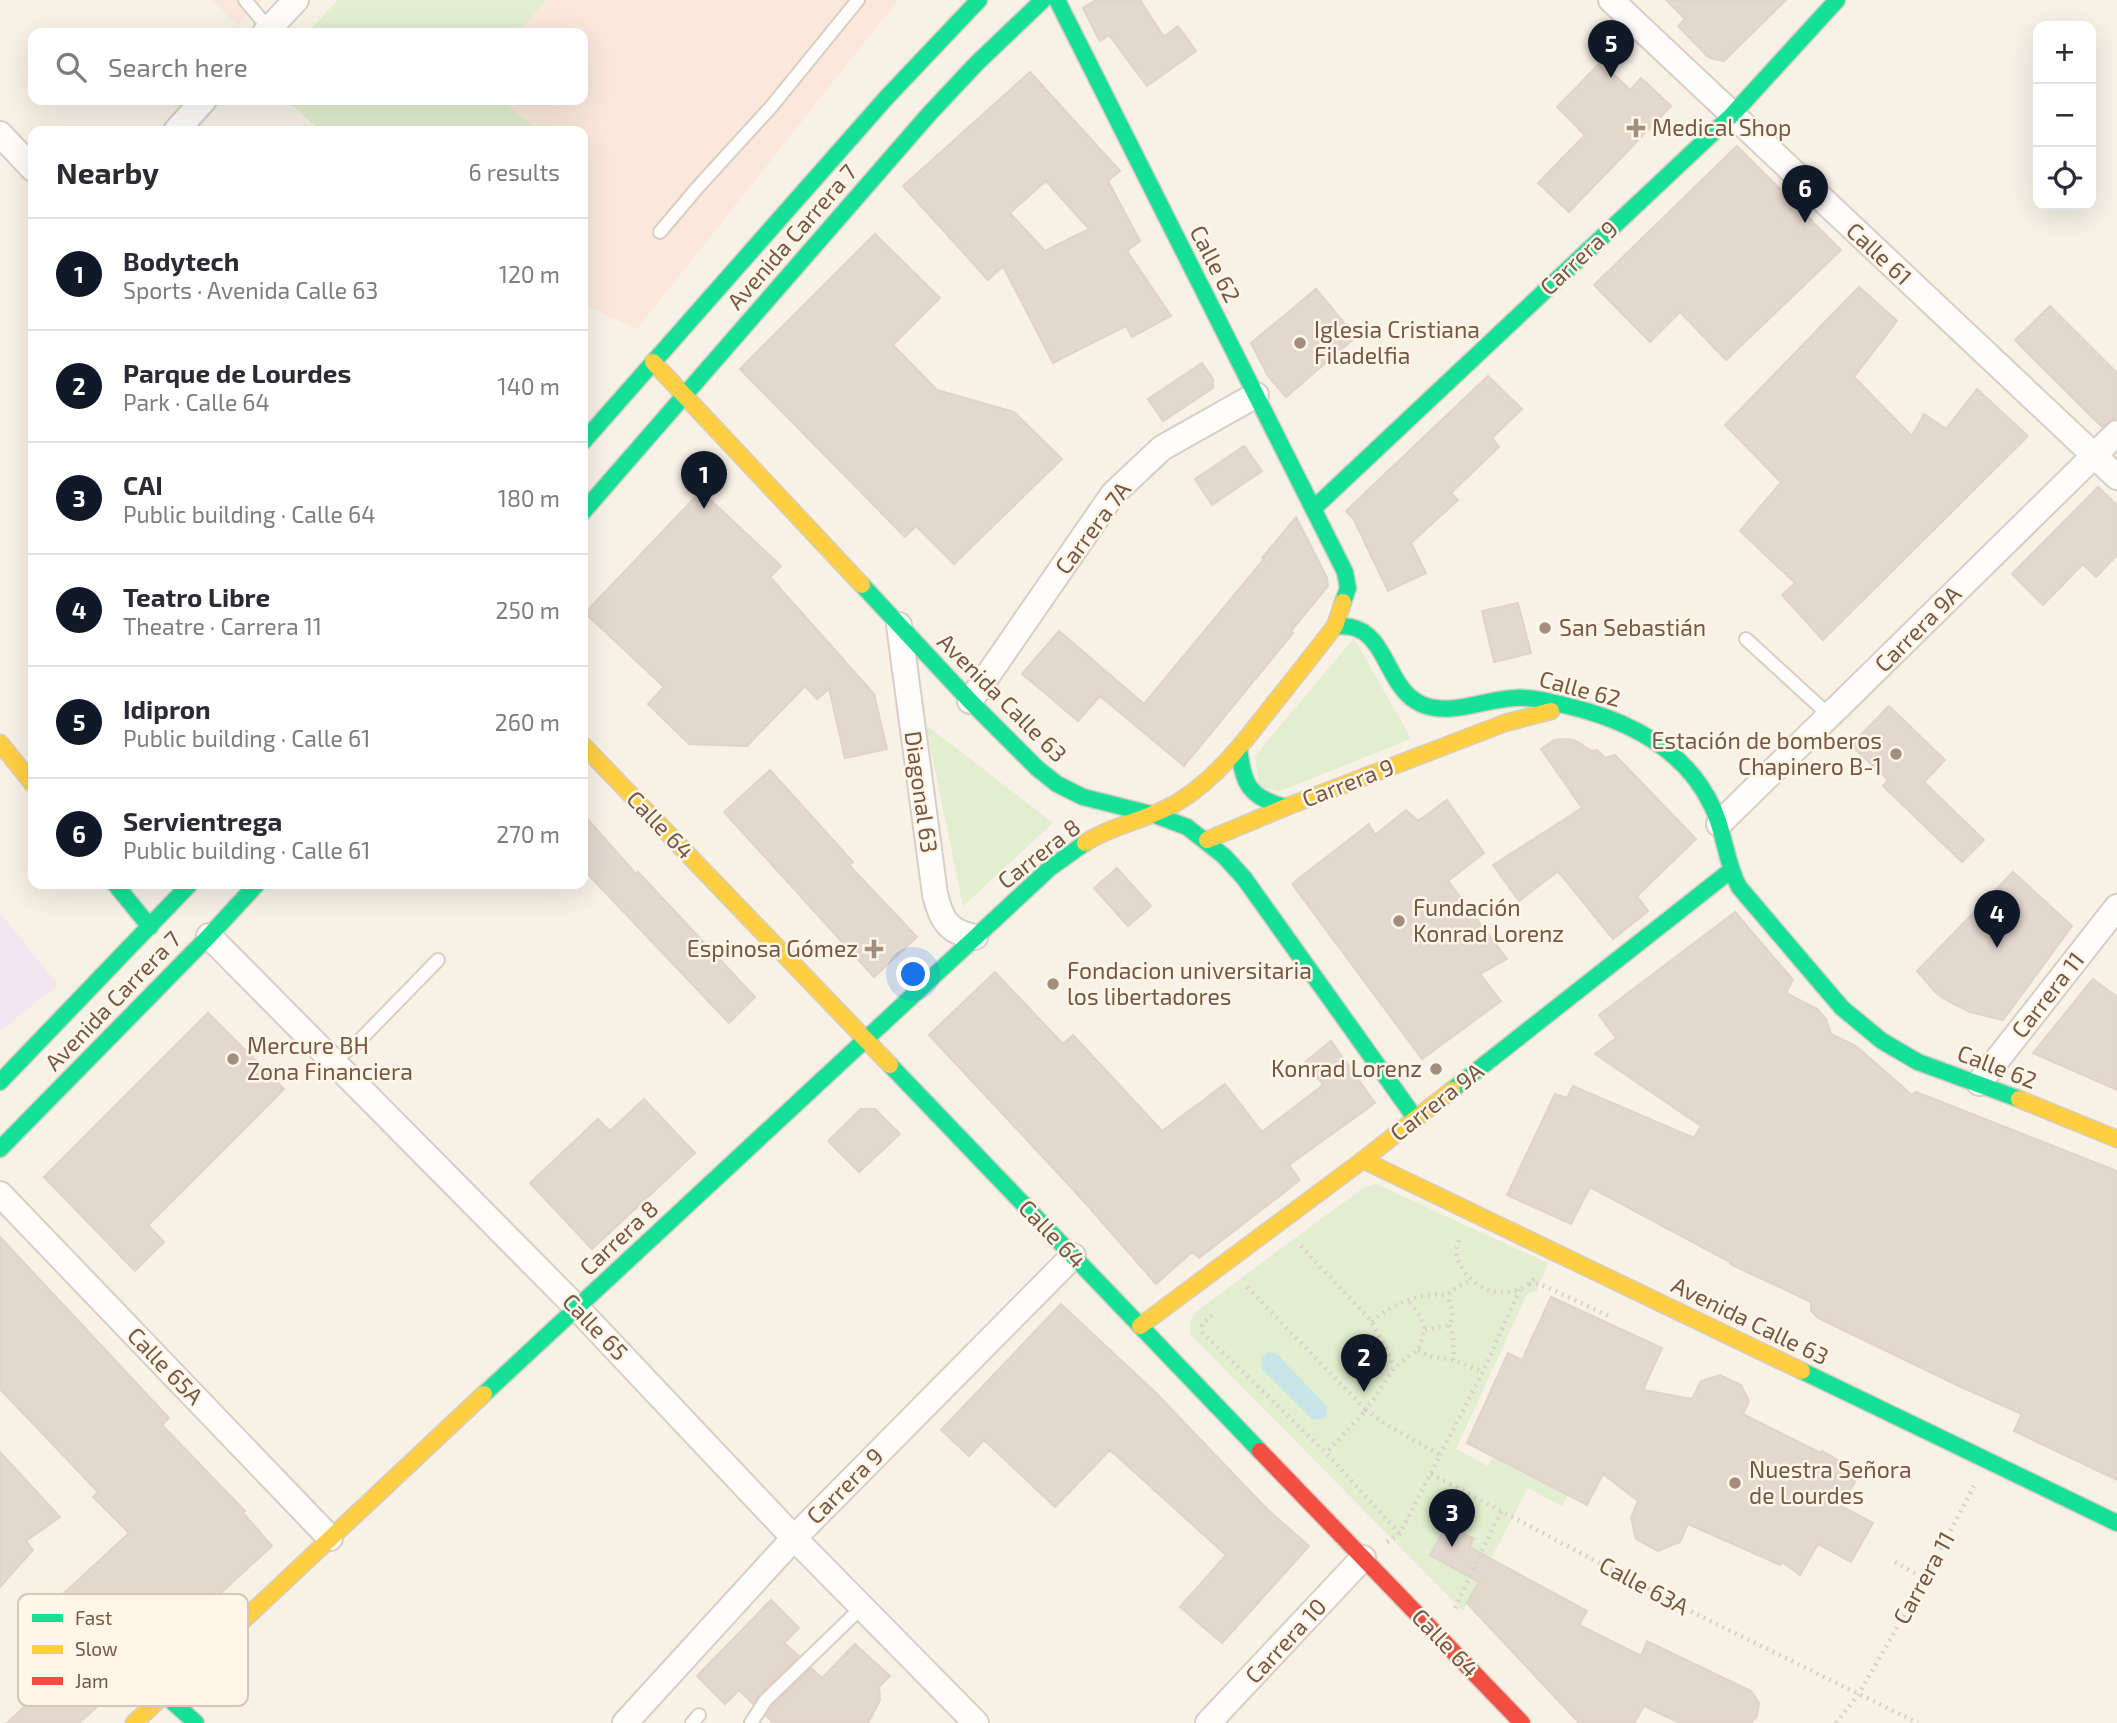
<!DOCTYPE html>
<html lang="en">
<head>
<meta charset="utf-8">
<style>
	:root { --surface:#fff; --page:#f7f7f7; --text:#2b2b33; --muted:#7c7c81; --line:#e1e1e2; --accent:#111827 }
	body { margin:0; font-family:"Exo 2",sans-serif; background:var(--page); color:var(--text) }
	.controls { position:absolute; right:21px; top:21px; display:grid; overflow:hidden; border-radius:14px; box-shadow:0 7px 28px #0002 }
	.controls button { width:63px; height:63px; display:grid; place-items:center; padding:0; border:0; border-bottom:2px solid var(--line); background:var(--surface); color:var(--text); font:35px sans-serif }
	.you { position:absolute; left:914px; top:975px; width:24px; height:24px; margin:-18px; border:5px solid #fff; border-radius:50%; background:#1a73e8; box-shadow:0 0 0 10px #1a73e833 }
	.badge { display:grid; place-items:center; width:46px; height:46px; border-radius:50%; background:var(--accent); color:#fff; font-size:23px; font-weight:700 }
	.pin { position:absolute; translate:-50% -58px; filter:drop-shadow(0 2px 4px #0008) }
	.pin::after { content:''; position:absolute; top:37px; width:24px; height:21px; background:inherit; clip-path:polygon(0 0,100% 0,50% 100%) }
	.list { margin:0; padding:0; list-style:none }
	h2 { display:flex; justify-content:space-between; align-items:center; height:91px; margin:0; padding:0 28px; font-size:30px }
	h2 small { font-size:23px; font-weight:400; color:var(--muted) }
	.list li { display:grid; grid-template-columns:46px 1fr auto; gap:21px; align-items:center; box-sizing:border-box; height:112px; padding:0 28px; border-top:2px solid var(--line) }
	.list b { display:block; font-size:26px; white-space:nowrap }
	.list p { margin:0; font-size:23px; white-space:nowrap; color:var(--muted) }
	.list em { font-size:23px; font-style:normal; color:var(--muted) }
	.icon { flex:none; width:38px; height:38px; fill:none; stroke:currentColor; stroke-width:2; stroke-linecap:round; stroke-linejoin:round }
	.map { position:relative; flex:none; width:2117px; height:1723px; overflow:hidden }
	.search { position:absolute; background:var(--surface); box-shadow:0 7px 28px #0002; left:28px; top:28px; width:560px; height:77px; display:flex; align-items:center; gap:18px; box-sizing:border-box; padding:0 24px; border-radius:14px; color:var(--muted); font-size:26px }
	.panel { position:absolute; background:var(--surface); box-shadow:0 7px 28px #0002; left:28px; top:126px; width:560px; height:763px; border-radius:14px }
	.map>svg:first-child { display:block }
	.commercial { fill:#fbe8db }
	.education { fill:#f3e6f1 }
	.green { fill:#e2eecf }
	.water { fill:#c7e5e7 }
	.building { fill:#e3d8ce; stroke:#e0d3c8; stroke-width:2; fill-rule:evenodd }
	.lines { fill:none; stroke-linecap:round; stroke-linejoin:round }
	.lane-casing { stroke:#d8cec4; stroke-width:16 }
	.street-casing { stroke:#d8cec4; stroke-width:28 }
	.fast-casing { stroke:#d7cdc3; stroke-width:19 }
	.slow-casing { stroke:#d7cdc3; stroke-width:19 }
	.jam-casing { stroke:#d7cdc3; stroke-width:19 }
	.path { stroke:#dad0ca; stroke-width:4.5; stroke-dasharray:2 5; stroke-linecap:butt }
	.lane { stroke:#fefdfb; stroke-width:12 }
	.street { stroke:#fefdfb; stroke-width:24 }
	.fast { stroke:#16e098; stroke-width:16 }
	.slow { stroke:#ffcf43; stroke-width:16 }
	.jam { stroke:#f24e42; stroke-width:16 }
	.poi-dot { fill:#a38d7d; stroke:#fff6e7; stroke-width:2.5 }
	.labels { text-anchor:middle; stroke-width:5; stroke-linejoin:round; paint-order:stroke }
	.poi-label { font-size:23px; fill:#765745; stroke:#fff6e7; text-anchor:start }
	.street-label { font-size:23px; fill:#765745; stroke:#fff6e7 }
	.key { fill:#fff6e7; stroke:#d6c6b6; stroke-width:2 }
	.key-label { font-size:19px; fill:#765745 }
</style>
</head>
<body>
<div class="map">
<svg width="2117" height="1723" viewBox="0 0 2117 1723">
	<rect width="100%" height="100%" fill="#f7f1e6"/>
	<path class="commercial" d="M212 0H262L238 25Z
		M349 0H898L637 329 583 304V131H322L285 100H583V33H318Z"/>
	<path class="education" d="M0 913 58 985 0 1031Z"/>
	<path class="green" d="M338 0H547L517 33H307Z
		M286 100H502L538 131H321Z
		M1354 638 1411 739 1280 791 1259 787 1255 756Z
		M926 725 1053 823 963 906Z
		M1376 1184 1548 1263 1537 1290 1527 1294 1456 1449 1488 1466 1493 1457 1568 1495 1562 1506 1528 1488 1463 1611 1190 1334V1321L1197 1311 1363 1188Z"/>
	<path class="water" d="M1269 1352 1277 1354 1327 1406V1414L1325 1418 1319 1420 1312 1419 1262 1369 1261 1357Z"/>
	<path class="building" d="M1096 0H1140L1164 37 1178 26 1196 51 1147 86 1109 35 1100 41 1098 38 1083 8Z
		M1666 0H1786L1724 61 1713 59 1707 56 1678 26 1685 19Z
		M1601 62 1630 90 1641 78 1671 106 1569 212 1538 183 1585 135 1557 107Z
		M1030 72 1120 171 1108 181 1140 241 1127 251 1171 316 1132 337 1126 326 1053 363 1003 266 988 280 903 186ZM1046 181 1089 229 1045 251 1010 213Z
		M1737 146 1841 250 1726 360 1680 312 1650 342 1594 285Z
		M875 234 940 298 893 345 937 390 1014 412 1062 459 954 564 916 526 905 537 740 369Z
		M1859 287 1897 321 1854 377 1912 436 1924 414 1946 429 1977 389 2028 436 1823 640 1782 595 1795 583 1740 531 1781 482 1725 425Z
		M1316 289 1356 337 1286 397 1268 376 1251 343Z
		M2050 306 2117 373V419H2113L2102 427 2015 340Z
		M1202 363 1213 379V388L1163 421 1148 399Z
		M1488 376 1522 409 1492 438 1499 447 1451 493 1458 500 1411 543 1426 573 1388 591 1354 520 1346 511Z
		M1244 446 1262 471 1212 505 1195 479Z
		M2098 487 2117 505V555L2096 577 2083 564 2043 605 2012 574Z
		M701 491 781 566 770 577 874 694 887 749 845 758 829 689 817 699 805 686 747 746 689 744 648 704 664 687 585 613Z
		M1296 517 1327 578 1328 586 1291 631 1293 633 1184 766 1100 696 1078 721 1022 674 1059 631 1144 704 1264 559 1262 558Z
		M1518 603 1531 653 1494 662 1482 611Z
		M1889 706 1945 760 1924 782 1984 840 1962 862 1883 786 1888 780 1851 745Z
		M1564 739 1574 740 1592 751 1597 750 1605 758 1615 755 1696 839 1637 896 1648 911 1613 939 1558 871 1519 901 1493 865 1582 808 1541 749 1554 740Z
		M770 770 853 862 849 865 917 937 874 977 724 812Z
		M1447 800 1484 853 1448 881 1507 959 1480 974 1501 1001 1422 1059 1292 884 1369 824 1375 835 1406 810 1418 821Z
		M583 814 636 874 638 872 755 997 729 1023 583 869Z
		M1117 868 1151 906 1128 926 1094 888Z
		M2013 872 2072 926 2003 1020 1970 1012 1946 1000 1936 993 1917 971Z
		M1735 912 1793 980 1786 993 1817 1009 1826 1019 1831 1034 1856 1046 1912 1095 1916 1092 2117 1171V1480L2014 1431 2022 1414 1961 1387 1818 1318 1811 1311V1302L1730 1264V1262L1590 1187 1571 1224 1507 1195 1555 1094 1567 1098 1573 1086 1694 1138 1701 1126 1595 1054 1616 1038 1599 1015Z
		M995 972 1063 1044 1073 1035 1162 1131 1225 1084 1262 1132 1323 1085 1305 1062 1331 1041 1375 1103 1289 1165 1300 1180 1199 1258 1192 1252 1156 1284 1080 1197 929 1035Z
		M2093 979 2117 997V1090L2033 1053Z
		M208 1013 284 1089 148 1225 164 1242 135 1271 44 1177Z
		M644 1099 695 1153 592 1249 530 1183 598 1119 610 1131Z
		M861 1109H875L900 1134 859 1172 828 1141Z
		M0 1237 169 1418 162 1425 245 1511 243 1513 272 1546 199 1613 202 1616 183 1633 181 1631 79 1723H7L36 1696 28 1688 61 1656 41 1635 74 1604 64 1593 129 1533 93 1497 98 1492 0 1389Z
		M1551 1297 1662 1348 1643 1390 1692 1399 1701 1381 1720 1375 1741 1385 1749 1401 1743 1414 1821 1453 1822 1451 1860 1473 1841 1506 1873 1523 1851 1562 1818 1544 1800 1575 1782 1562 1780 1565 1688 1524 1680 1542 1658 1551 1636 1539 1631 1518 1638 1501 1603 1474 1587 1505 1467 1443 1508 1353 1522 1360Z
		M1061 1304 1156 1393 1267 1509 1309 1546 1222 1643 1180 1607 1226 1555 1110 1450 1055 1507 984 1440 969 1456 941 1430Z
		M0 1452 60 1517 26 1541 33 1550 0 1587Z
		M1447 1525 1474 1539 1469 1547 1587 1611 1579 1625 1641 1656 1647 1641 1751 1691 1759 1703 1757 1716 1751 1723H1680L1644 1706 1634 1723H1579L1467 1603 1479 1582 1430 1555Z
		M771 1600 799 1628 784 1643 799 1656 759 1695 753 1704 739 1690 725 1704 697 1676Z
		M855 1644 890 1676 879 1687 880 1700 868 1723H774L766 1716 772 1707 811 1668 822 1678Z"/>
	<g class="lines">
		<defs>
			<path id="lane" d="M245 0 269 29
				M660 232 698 187 771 107 858 0
				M1746 639 1830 716
				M333 1061 357 1043 438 960
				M692 1723 699 1715
				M751 1723 765 1701 862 1607"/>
			<path id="street" d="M1611 0 2117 477
				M265 33 296 0
				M176 131 204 100
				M0 134 33 169
				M899 625 935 894C941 920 948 932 975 937
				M970 701 1113 494 1162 448 1256 395
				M1719 824 2117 433
				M209 936 577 1308 794 1538 976 1723
				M1979 1083 2117 907
				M0 1194 330 1538
				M625 1723 794 1538 1073 1256
				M1208 1723 1363 1558"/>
			<path id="fast" d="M1057 0 1345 572 1348 588 1343 602
				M583 442 887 97 979 0
				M1313 509 1732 115 1837 0
				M583 512 930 113 977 63 1043 0
				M862 585 970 701 1037 768 1057 784 1083 797 1155 815 1187 827 1224 856 1244 878 1416 1119
				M1335 626C1340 626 1346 626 1351 627 1387 634 1387 689 1421 704 1451 717 1484 699 1515 698 1533 697 1551 702 1568 706 1627 720 1685 749 1712 806 1725 832 1725 861 1739 887L1842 1008 1882 1041 1918 1062 2019 1099
				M1239 748C1243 784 1249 798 1286 807
				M115 884 150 927
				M890 1065 1260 1451
				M0 1082 190 884
				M1452 1090 1730 871
				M0 1149 209 936 257 884
				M1802 1371 2117 1523
				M484 1394 1050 868 1085 843
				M164 1694 196 1723"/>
			<path id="slow" d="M653 362 862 585
				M0 743 33 784
				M583 745 890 1065
				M1207 840 1286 807 1505 723 1551 711
				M1085 843C1114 824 1149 820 1178 802 1216 779 1245 741 1272 706 1293 680 1314 653 1335 626L1343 602
				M2019 1099 2117 1139
				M1363 1160 1802 1371
				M1140 1326 1363 1160 1452 1090
				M134 1723 484 1394"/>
			<path id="jam" d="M1260 1451 1522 1723"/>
		</defs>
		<use href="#lane" class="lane-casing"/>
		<use href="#street" class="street-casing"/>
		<use href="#fast" class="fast-casing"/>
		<use href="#slow" class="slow-casing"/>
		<use href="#jam" class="jam-casing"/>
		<path class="path" d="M1459 1240C1454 1253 1457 1260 1464 1271 1481 1296 1514 1300 1535 1278
			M1301 1246 1372 1322 1395 1367
			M1529 1284H1540L1611 1317
			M1247 1287 1366 1410 1326 1453
			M1212 1315 1202 1325 1203 1333 1326 1453 1400 1534
			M1372 1322C1392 1303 1420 1292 1447 1295L1457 1287 1471 1281
			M1449 1325 1453 1335 1454 1360
			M1425 1330 1449 1325C1456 1315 1451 1306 1447 1295
			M1418 1350 1429 1356 1454 1360 1483 1372
			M1440 1455 1483 1372 1520 1289
			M1431 1474 1696 1614 1918 1723
			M1387 1542 1400 1534 1440 1455 1384 1423 1366 1410 1395 1367 1418 1350 1425 1330 1421 1318 1408 1299
			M1895 1562 1925 1579
			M1455 1608 1501 1511
			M1836 1723 1858 1695 1925 1579 1974 1486"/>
		<use href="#lane" class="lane"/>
		<use href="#street" class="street"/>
		<use href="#fast" class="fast"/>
		<use href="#slow" class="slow"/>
		<use href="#jam" class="jam"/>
	</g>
	<g class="poi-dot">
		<path d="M1632.5 117.5h7v7h7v7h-7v7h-7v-7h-7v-7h7z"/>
		<circle cx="1300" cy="343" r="7"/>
		<circle cx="1545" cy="628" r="7"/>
		<circle cx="1896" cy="754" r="7"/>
		<circle cx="1399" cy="921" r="7"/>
		<path d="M870.5 938.5h7v7h7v7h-7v7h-7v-7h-7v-7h7z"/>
		<circle cx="1053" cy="984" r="7"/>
		<circle cx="233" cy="1059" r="7"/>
		<circle cx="1436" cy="1069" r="7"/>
		<circle cx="1735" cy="1483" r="7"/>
	</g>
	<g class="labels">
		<g class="poi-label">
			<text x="1652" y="136">Medical Shop</text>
			<text x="1314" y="338">Iglesia Cristiana<tspan x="1314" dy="26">Filadelfia</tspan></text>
			<text x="1559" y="636">San Sebastián</text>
			<text x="1882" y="749" text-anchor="end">Estación de bomberos<tspan x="1882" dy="26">Chapinero B-1</tspan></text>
			<text x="1413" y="916">Fundación<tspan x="1413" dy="26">Konrad Lorenz</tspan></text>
			<text x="858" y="957" text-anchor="end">Espinosa Gómez</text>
			<text x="1067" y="979">Fondacion universitaria<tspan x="1067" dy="26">los libertadores</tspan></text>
			<text x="247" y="1054">Mercure BH<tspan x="247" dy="26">Zona Financiera</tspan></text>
			<text x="1422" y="1077" text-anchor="end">Konrad Lorenz</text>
			<text x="1749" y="1478">Nuestra Señora<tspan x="1749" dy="26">de Lourdes</tspan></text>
		</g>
		<g class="street-label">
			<text transform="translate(792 237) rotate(-49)" y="8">Avenida Carrera 7</text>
			<text transform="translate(1879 254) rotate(43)" y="8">Calle 61</text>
			<text transform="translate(1579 258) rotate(-43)" y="8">Carrera 9</text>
			<text transform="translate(1215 264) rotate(63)" y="8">Calle 62</text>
			<text transform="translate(1093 528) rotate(-53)" y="8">Carrera 7A</text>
			<text transform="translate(1918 629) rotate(-45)" y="8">Carrera 9A</text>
			<text transform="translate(1580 689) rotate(15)" y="8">Calle 62</text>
			<text transform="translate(1002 698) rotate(45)" y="8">Avenida Calle 63</text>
			<text transform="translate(1348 783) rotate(-21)" y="8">Carrera 9</text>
			<text transform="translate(921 792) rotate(82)" y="8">Diagonal 63</text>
			<text transform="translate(660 825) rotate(46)" y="8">Calle 64</text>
			<text transform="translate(1039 854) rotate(-38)" y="8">Carrera 8</text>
			<text transform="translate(2048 995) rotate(-52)" y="8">Carrera 11</text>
			<text transform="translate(113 1001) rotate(-46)" y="8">Avenida Carrera 7</text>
			<text transform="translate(1997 1067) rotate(21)" y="8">Calle 62</text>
			<text transform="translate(1437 1102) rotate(-38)" y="8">Carrera 9A</text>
			<text transform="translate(1052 1234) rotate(46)" y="8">Calle 64</text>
			<text transform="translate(619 1238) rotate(-43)" y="8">Carrera 8</text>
			<text transform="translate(1750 1321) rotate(26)" y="8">Avenida Calle 63</text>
			<text transform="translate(595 1327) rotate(46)" y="8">Calle 65</text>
			<text transform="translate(165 1366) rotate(46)" y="8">Calle 65A</text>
			<text transform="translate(845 1486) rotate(-45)" y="8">Carrera 9</text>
			<text transform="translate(1924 1578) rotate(-61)" y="8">Carrera 11</text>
			<text transform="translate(1644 1586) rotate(28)" y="8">Calle 63A</text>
			<text transform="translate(1286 1641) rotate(-47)" y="8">Carrera 10</text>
			<text transform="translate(1445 1643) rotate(46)" y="8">Calle 64</text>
		</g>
	</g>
	<rect x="18" y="1594" width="230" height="112" rx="10" class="key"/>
	<rect x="32" y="1614" width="31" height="8" fill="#16e098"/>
	<rect x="32" y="1645" width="31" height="9" fill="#ffcf43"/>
	<rect x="32" y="1677" width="31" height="8" fill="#f24e42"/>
	<g class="key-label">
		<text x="75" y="1625">Fast</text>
		<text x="75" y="1656">Slow</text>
		<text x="75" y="1688">Jam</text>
	</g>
</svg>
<div class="controls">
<button>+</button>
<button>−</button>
<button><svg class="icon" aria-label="locate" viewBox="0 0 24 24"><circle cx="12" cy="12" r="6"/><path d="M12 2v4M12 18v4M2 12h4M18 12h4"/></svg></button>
</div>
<div class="you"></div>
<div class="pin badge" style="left:704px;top:509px">1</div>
<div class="pin badge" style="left:1364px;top:1392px">2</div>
<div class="pin badge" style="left:1452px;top:1547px">3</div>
<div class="pin badge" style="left:1997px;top:948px">4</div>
<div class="pin badge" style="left:1611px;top:78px">5</div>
<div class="pin badge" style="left:1805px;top:223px">6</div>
<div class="search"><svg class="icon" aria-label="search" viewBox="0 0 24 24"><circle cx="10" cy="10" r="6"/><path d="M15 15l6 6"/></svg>Search here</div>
<section class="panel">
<h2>Nearby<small>6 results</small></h2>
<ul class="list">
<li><span class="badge">1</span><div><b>Bodytech</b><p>Sports · Avenida Calle 63</p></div><em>120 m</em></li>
<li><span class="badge">2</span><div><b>Parque de Lourdes</b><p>Park · Calle 64</p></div><em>140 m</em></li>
<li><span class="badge">3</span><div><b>CAI</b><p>Public building · Calle 64</p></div><em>180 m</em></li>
<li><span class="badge">4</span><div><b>Teatro Libre</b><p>Theatre · Carrera 11</p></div><em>250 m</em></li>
<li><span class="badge">5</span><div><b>Idipron</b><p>Public building · Calle 61</p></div><em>260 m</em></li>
<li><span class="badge">6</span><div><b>Servientrega</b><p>Public building · Calle 61</p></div><em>270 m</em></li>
</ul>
</section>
</div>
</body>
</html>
